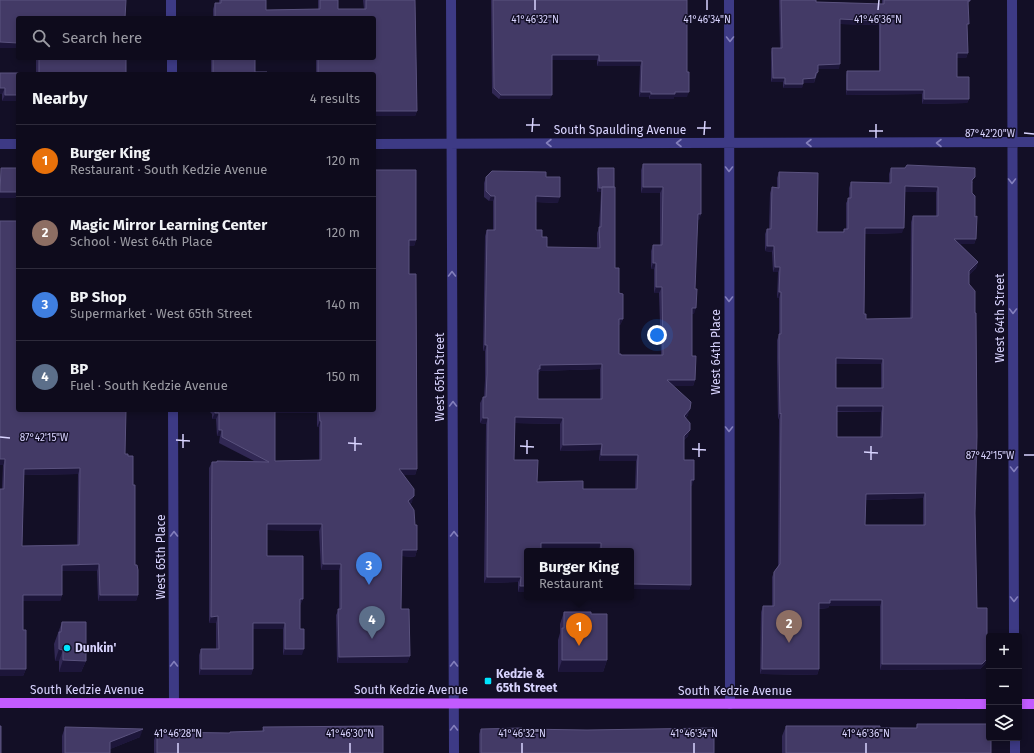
<!DOCTYPE html>
<html lang="en">
<head>
<meta charset="utf-8">
<style>
	:root { --surface:#0e0b1c; --page:#1c1929; --text:#f1f3f6; --muted:#9b9ba3; --line:#2e2b3b; --accent:#00e5ff }
	body { margin:0; font-family:"Fira Sans",sans-serif; background:var(--page); color:var(--text) }
	.controls { position:absolute; right:12px; bottom:12px; display:grid; overflow:hidden; border-radius:4px; box-shadow:0 2px 6px #0003 }
	.controls button { width:36px; height:36px; display:grid; place-items:center; padding:0; border:0; border-bottom:1px solid var(--line); background:var(--surface); color:var(--text); font:20px sans-serif }
	.you { position:absolute; left:657px; top:335px; width:14px; height:14px; margin:-10px; border:3px solid #fff; border-radius:50%; background:#1a73e8; box-shadow:0 0 0 6px #1a73e833 }
	.badge { display:grid; place-items:center; width:26px; height:26px; border-radius:50%; background:var(--accent); color:#fff; font-size:13px; font-weight:700 }
	.pin { position:absolute; translate:-50% -33px; filter:drop-shadow(0 1px 2px #0008) }
	.pin::after { content:''; position:absolute; top:21px; width:14px; height:12px; background:inherit; clip-path:polygon(0 0,100% 0,50% 100%) }
	.popup { position:absolute; left:524px; top:548px; width:110px; height:52px; box-sizing:border-box; display:grid; place-content:center; border-radius:4px; background:var(--surface); filter:drop-shadow(0 1px 3px #0005); font-size:13px; white-space:nowrap; color:var(--muted) }
	.popup b { font-size:15px; color:var(--text) }
	.popup::after { content:''; position:absolute; left:50%; top:100%; margin-left:-8px; border:8px solid transparent; border-top-color:var(--surface) }
	.list { margin:0; padding:0; list-style:none }
	h2 { display:flex; justify-content:space-between; align-items:center; height:52px; margin:0; padding:0 16px; font-size:17px }
	h2 small { font-size:13px; font-weight:400; color:var(--muted) }
	.list li { display:grid; grid-template-columns:26px 1fr auto; gap:12px; align-items:center; box-sizing:border-box; height:72px; padding:0 16px; border-top:1px solid var(--line) }
	.list b { display:block; font-size:15px; white-space:nowrap }
	.list p { margin:0; font-size:13px; white-space:nowrap; color:var(--muted) }
	.list em { font-size:13px; font-style:normal; color:var(--muted) }
	.icon { flex:none; width:22px; height:22px; fill:none; stroke:currentColor; stroke-width:2; stroke-linecap:round; stroke-linejoin:round }
	.map { position:relative; flex:none; width:1034px; height:753px; overflow:hidden }
	.search { position:absolute; background:var(--surface); box-shadow:0 2px 6px #0003; left:16px; top:16px; width:360px; height:44px; display:flex; align-items:center; gap:10px; box-sizing:border-box; padding:0 14px; border-radius:4px; color:var(--muted); font-size:15px }
	.panel { position:absolute; background:var(--surface); box-shadow:0 2px 6px #0003; left:16px; top:72px; width:360px; height:340px; border-radius:4px }
	.map>svg:first-child { display:block }
	.lines { fill:none; stroke-linecap:round; stroke-linejoin:round }
	.minor { stroke:#3d3a85; stroke-width:10 }
	.major { stroke:#c25bff; stroke-width:10 }
	.wall { fill:#312854; fill-rule:evenodd }
	.shaded-wall { fill:#1d163a }
	.building { fill:#433a66; stroke:#5a527e; fill-rule:evenodd }
	.oneway { stroke:#837fbc }
	.ticks { fill:none; stroke:#d9d4ff; stroke-width:1.5 }
	.poi-dot { fill:#00e5ff; stroke:#130f26; stroke-width:1.5 }
	.labels { text-anchor:middle; stroke-width:3; stroke-linejoin:round; paint-order:stroke }
	.street-label { font-size:12px; fill:#d9d4ff; stroke:#130f26 }
	.poi-label { font-size:12px; font-weight:bold; fill:#d9d4ff; stroke:#130f26; text-anchor:start }
	.ticks-label { font-size:10px; text-anchor:middle; fill:#d9d4ff; stroke:#130f26; stroke-width:3; stroke-linejoin:round; paint-order:stroke }
</style>
</head>
<body>
<div class="map">
<svg width="1034" height="753" viewBox="0 0 1034 753">
	<rect width="100%" height="100%" fill="#130f26"/>
	<g class="lines">
		<path class="minor" d="M171 0V18
			M451 0 454 753
			M729 0 730 704
			M1012 0 1014 636
			M172 58V74
			M0 144H18
			M374 144 1034 142
			M173 410 174 703
			M1015 738V753"/>
		<path class="major" d="M0 703 989 704
			M1019 704H1034"/>
	</g>
	<path class="wall" d="M219 0H266V10L318 9V0H338V9H364L363 0H415L417 111 415 116H374V74H316V58H374V18H213V9L215 3H219Z
		M491 0H687V97H674V99H649V97H639L640 66H597V60H552L550 99H499L492 93Z
		M779 0H816V2L882 4V0H970L968 4 967 28 968 53 966 58H957V77L969 99 967 103 922 104V94L846 95V75L847 71H879V25L840 24 839 69H818V72L816 77 814 83H803L802 88H783V82H771V52L772 48H780Z
		M36 58H126L2 101V94H0V73H36Z
		M211 58H255V72L267 74H211Z
		M643 164 701 214 699 220H697L695 289 694 314H692V356L695 380 693 386H673L688 415 686 418 688 436 684 440V460L692 486H691V585L689 590 631 551H599V549H541L527 551V592H518V582L484 583 486 424 480 423V403L483 397H484L485 380V351H483L485 236 487 230H493V201H489L484 197V183L486 177H546L558 203 536 202V230L542 237 547 247 597 248V233L599 228 601 192H597V172L598 168H614L615 268 623 319 620 325H619V354L621 355H661L659 293H654V269H651V251L653 245H660V193H641V170ZM600 369V399H538V374L540 371ZM515 423 560 424V451L600 450 599 461H636L635 489H583L537 482 514 460Z
		M891 168 973 182 972 183V193L975 217 976 239 974 244H960L978 262 976 268 969 275V284L975 313V513L977 608 987 659 985 664 980 669 880 670V606H829L828 608 819 609V669L817 675 760 674 761 612 763 606H772V577L774 572 778 566 779 419H778L777 363V340L779 335V298H777L778 272H773L772 252 765 251V234L767 229H769L770 193 772 187H777V178L779 172 817 232H843L844 229H846V203L849 198V188L851 182 889 183V174ZM905 192H936V216H913L911 222 910 318 866 319 864 314 865 234 902 233ZM836 364H881V388H836ZM837 412H881L880 437H837ZM923 498V525H865L866 500Z
		M374 170 416 240 414 246H409V274L417 469 415 475H404L412 502 410 504 415 525 417 550 415 557 402 556 401 609 410 656 407 663H337L336 615 339 609V570H321L319 531 267 530V556L303 599 300 605V629L302 655H283V629H253V669L251 675H199V655L201 649H216V623H209V468L212 462 254 461 219 443 220 436H217L216 419H212V414L208 410H374ZM275 413H317V427H319V460L275 461Z
		M18 410 125 454 128 456 133 485 135 565 138 595 136 601H98L97 571H62V595L60 601H23V630L26 669 23 676H0V489H2L3 465ZM78 474 77 545 22 546 24 475Z
		M564 612 607 660 603 672H558V640L560 633V624Z
		M62 622 86 661 81 672H59V661H55L54 644Z
		M917 724 991 753H782V736L786 726 916 728Z
		M65 727 140 737 110 749V753H62V736Z
		M263 727 383 753H154V740L157 732 230 733V732L262 731Z
		M481 729H522L714 753H479V734Z"/>
	<path class="shaded-wall" d="M840 19 880 21 879 25 838 24Z
		M0 42 18 43V48H0Z
		M957 53H968L966 58H956Z
		M552 55H599L597 60H550Z
		M599 61H642L640 66H597Z
		M840 64 839 69H816L818 65Z
		M773 78H785L783 82H771Z
		M815 78 814 83H801L803 79Z
		M785 84H803L802 88H783Z
		M0 88H5L2 94H0Z
		M847 90H924L922 94 846 95Z
		M641 92H651L649 97H639Z
		M675 92H689L687 97H674V99H649L651 94Z
		M5 95H18V101H2Z
		M501 95H552L550 99H499Z
		M924 99H969L967 103 922 104Z
		M374 111H417L415 116H374Z
		M905 186 938 187 936 192H903Z
		M643 187H663L660 193H641Z
		M599 188H602L601 192H597Z
		M0 192H18V198H0Z
		M491 196H495L493 201H489Z
		M536 196 560 197 558 203 534 202Z
		M698 214H701L699 220H695Z
		M865 228H904L902 233 863 234Z
		M954 239H976L974 244H952Z
		M409 240H416L414 246H407Z
		M767 246H774L772 252 765 251Z
		M978 262 976 268 967 277 969 271Z
		M653 263H656L654 269H651Z
		M775 267H780L778 272H773Z
		M656 287H662L659 293H654Z
		M779 292H781L779 298H777Z
		M692 308H696L694 314H690Z
		M619 319H623L620 325H617Z
		M485 345H487L485 351H483Z
		M836 358 883 359 881 364H834Z
		M602 364 600 369 540 371 538 375H536L540 365Z
		M667 380H695L693 386H665Z
		M837 406H883L881 412 835 411Z
		M690 409 688 415 682 422 684 416Z
		M274 410H318L317 413H273Z
		M215 413H219L216 419H212Z
		M781 413 779 419H778L780 414Z
		M515 417 563 418 560 424 512 423Z
		M483 418H488L486 424 480 423Z
		M320 421H321L319 427H317Z
		M219 430H222L220 436H217Z
		M690 430 688 436 682 442 684 436Z
		M602 444 600 450 560 451 563 445Z
		M601 455H638L636 461H599Z
		M0 459H5L3 465H0Z
		M80 468 78 474 22 475 24 469Z
		M399 469H417L415 475H397Z
		M691 480H694L692 486H689Z
		M925 493 923 498 864 500 866 494Z
		M414 496 412 502 406 507 408 501Z
		M267 524H322L319 531 265 530Z
		M541 543H601L599 549H538Z
		M402 550H417L415 557 400 556Z
		M99 564 97 571H60L62 565Z
		M323 564H341L339 570H321Z
		M487 577H521L518 582 484 583Z
		M631 584 691 585 689 590 631 589Z
		M520 586H527V592H518Z
		M23 595H62L60 601H21Z
		M100 595H138L136 601H98Z
		M300 599H303L300 605H298Z
		M830 600H882L880 606H829L828 608 817 609 819 603Z
		M218 616 216 623H209L211 617Z
		M253 623H285L283 629H251Z
		M59 649 63 650 59 661H55Z
		M285 649H304L302 655H283Z
		M410 656 407 663H337L339 657Z
		M987 659 985 664 980 669 880 670 882 664Z
		M63 660 86 661 81 672H59Z
		M562 660H607L603 672H558Z
		M0 669H26L23 676H0Z
		M201 669H253L251 675H199Z
		M762 669H819L817 675 760 674Z
		M143 729 140 737 108 750 110 742Z"/>
	<path class="building" d="M0 0H126L125 18H18V43L0 42Z
		M221 0H266V10L320 9V0H338V9H366V0H415L417 111H374V74H318V58H374V18H215V3H221Z
		M493 0H687V72H689V92H675V94H651V92H641L642 61H599V55H552V95H501L494 88Z
		M781 0H816V2L884 4V0H970V1H968L969 24H967L968 53H957V77H969V99H924V90H847V71H880V21L840 19V64L818 65V72L816 73 815 78 803 79V84H785V78H773L772 48H782Z
		M39 58H126V74H18V95H5V88H0V73H39Z
		M213 58H255V72H267V74H213Z
		M643 164H701V214H698L695 289H697L696 308H692V356H696L695 380H667L691 402 690 409 684 416 690 423V430L684 436V460H694V480H691V585L631 584V551H601V543H541V551H527V586H520L521 577H487L488 418H483V397H486L487 374V345H485L487 230H495V196H491L486 191V177L492 171 546 172V177H560V197L536 196V230H542V237H547V247L600 248 599 227H601L602 187H615V268H619V293L623 294V319H619V354H621V355H663L662 287H656V263H653V245H662L663 187H643ZM602 364V399H538V369H540V365ZM515 417 563 418V445L602 444 601 455H638L637 489H583V481L537 482 538 460H514Z
		M907 165 975 168V177L972 180V193L975 196V217L977 216 976 239H954L978 262 969 271V284L975 291V313H976L977 436 975 513 977 608H987V659L982 664H882V600H830V603H819V669H762L763 606H774V572L780 564 781 413 780 414 779 358V334H781V292H779L780 267H775L774 246H767V229H771L772 187 779 188V172L818 173 817 232H844V229H848V198H851V182L891 183V168H905ZM905 186 938 187V216H913L912 318 866 319V314H864L865 228H904ZM836 358 883 359V388H836ZM837 406H883L882 437H837ZM925 493V525H865L866 494Z
		M1 168H18V192H0Z
		M598 168H614V187H602V188H599Z
		M374 170H416V240H409V274H416L417 469H399L414 489V496L408 501 414 510 415 525H417V550H402L401 609H409L410 656 339 657 338 609H341V564H323L322 524H267V556H303V599H300V629H304V649H285V623H253V669H201V649H219L218 616 211 617 212 462H217V461L269 462 222 437V430H219V413H215V410H275V461L321 460V421H320L319 410H374Z
		M0 221H18V410H126L125 454H128V456H133V485H135V565H137L138 570V595H100L99 564 62 565V595H23V630H26V669H0V489H4L5 459H0ZM80 468 79 545 22 546 24 469Z
		M564 612H591V614H607V660H562V628H564Z
		M62 622H86V661L63 660V650L59 649V632H61Z
		M917 724H989V738H991V753H786V726H880V728H917Z
		M0 726H1V753H0Z
		M383 726V753H157V732L230 733V732L264 731 263 727Z
		M65 727 143 729 110 742V753H65Z
		M522 728V729L587 730 714 728V753H481V729Z"/>
	<defs><path id="oneway-chevron" d="M-2-3.5L2.5 0L-2 3.5" fill="none" stroke-width="1.6" stroke-linecap="round" stroke-linejoin="round"/></defs>
	<g class="oneway">
		<use href="#oneway-chevron" transform="translate(730 39) rotate(90)"/>
		<use href="#oneway-chevron" transform="translate(549 143) rotate(180)"/>
		<use href="#oneway-chevron" transform="translate(679 143) rotate(180)"/>
		<use href="#oneway-chevron" transform="translate(809 143) rotate(180)"/>
		<use href="#oneway-chevron" transform="translate(939 143) rotate(180)"/>
		<use href="#oneway-chevron" transform="translate(729 169) rotate(90)"/>
		<use href="#oneway-chevron" transform="translate(1012 181) rotate(90)"/>
		<use href="#oneway-chevron" transform="translate(452 274) rotate(-90)"/>
		<use href="#oneway-chevron" transform="translate(729 299) rotate(90)"/>
		<use href="#oneway-chevron" transform="translate(1013 311) rotate(90)"/>
		<use href="#oneway-chevron" transform="translate(453 404) rotate(-90)"/>
		<use href="#oneway-chevron" transform="translate(729 429) rotate(90)"/>
		<use href="#oneway-chevron" transform="translate(1014 469) rotate(90)"/>
		<use href="#oneway-chevron" transform="translate(174 534) rotate(-90)"/>
		<use href="#oneway-chevron" transform="translate(454 534) rotate(-90)"/>
		<use href="#oneway-chevron" transform="translate(1014 599) rotate(90)"/>
		<use href="#oneway-chevron" transform="translate(174 664) rotate(-90)"/>
		<use href="#oneway-chevron" transform="translate(454 664) rotate(-90)"/>
		<use href="#oneway-chevron" transform="translate(454 728) rotate(-90)"/>
	</g>
	<path class="ticks" d="M535 10V0M707 10V0M878 10 879 0M526 125H540M697 128H711M869 131H883M532 132 533 118M1024 133 1034 134M704 135 705 121M876 138V124M0 437 10 438M176 440 190 441M348 443 362 444M520 446 534 447M183 448V434M692 449 706 450M355 451V437M864 452 878 453M527 454V440M1024 455H1034M699 457V443M871 460V446M178 753V743M350 753V743M522 753V743M694 753V743M866 753V743"/>
	<g class="poi-dot">
		<circle cx="67" cy="648" r="4"/>
		<rect x="484" y="677" width="8" height="8" rx="2"/>
	</g>
	<g class="labels">
		<g class="street-label">
			<text x="620" y="134">South Spaulding Avenue</text>
			<text transform="translate(1000 318) rotate(-90)" y="4">West 64th Street</text>
			<text transform="translate(716 352) rotate(-90)" y="4">West 64th Place</text>
			<text transform="translate(440 377) rotate(-90)" y="4">West 65th Street</text>
			<text transform="translate(161 557) rotate(-90)" y="4">West 65th Place</text>
			<text x="87" y="694">South Kedzie Avenue</text>
			<text x="411" y="694">South Kedzie Avenue</text>
			<text x="735" y="695">South Kedzie Avenue</text>
		</g>
		<g class="poi-label">
			<text x="75" y="652">Dunkin'</text>
			<text x="496" y="678">Kedzie &amp;<tspan x="496" dy="14">65th Street</tspan></text>
		</g>
	</g>
	<g class="ticks-label">
		<text x="535" y="23">41°46'32"N</text>
		<text x="707" y="23">41°46'34"N</text>
		<text x="878" y="23">41°46'36"N</text>
		<text x="990" y="137">87°42'20"W</text>
		<text x="44" y="441">87°42'15"W</text>
		<text x="990" y="459">87°42'15"W</text>
		<text x="178" y="737">41°46'28"N</text>
		<text x="350" y="737">41°46'30"N</text>
		<text x="522" y="737">41°46'32"N</text>
		<text x="694" y="737">41°46'34"N</text>
		<text x="866" y="737">41°46'36"N</text>
	</g>
</svg>
<div class="controls">
<button>+</button>
<button>−</button>
<button><svg class="icon" aria-label="layers" viewBox="0 0 24 24"><path d="M12 4l9 5-9 5-9-5zM3 14l9 5 9-5"/></svg></button>
</div>
<div class="you"></div>
<div class="pin badge" style="left:579px;top:646px;background:#e8710a">1</div>
<div class="popup"><b>Burger King</b>Restaurant</div>
<div class="pin badge" style="left:789px;top:643px;background:#8d6e63">2</div>
<div class="pin badge" style="left:369px;top:585px;background:#3f7fe0">3</div>
<div class="pin badge" style="left:372px;top:639px;background:#5c6f8a">4</div>
<div class="search"><svg class="icon" aria-label="search" viewBox="0 0 24 24"><circle cx="10" cy="10" r="6"/><path d="M15 15l6 6"/></svg>Search here</div>
<section class="panel">
<h2>Nearby<small>4 results</small></h2>
<ul class="list">
<li><span class="badge" style="background:#e8710a">1</span><div><b>Burger King</b><p>Restaurant · South Kedzie Avenue</p></div><em>120 m</em></li>
<li><span class="badge" style="background:#8d6e63">2</span><div><b>Magic Mirror Learning Center</b><p>School · West 64th Place</p></div><em>120 m</em></li>
<li><span class="badge" style="background:#3f7fe0">3</span><div><b>BP Shop</b><p>Supermarket · West 65th Street</p></div><em>140 m</em></li>
<li><span class="badge" style="background:#5c6f8a">4</span><div><b>BP</b><p>Fuel · South Kedzie Avenue</p></div><em>150 m</em></li>
</ul>
</section>
</div>
</body>
</html>
